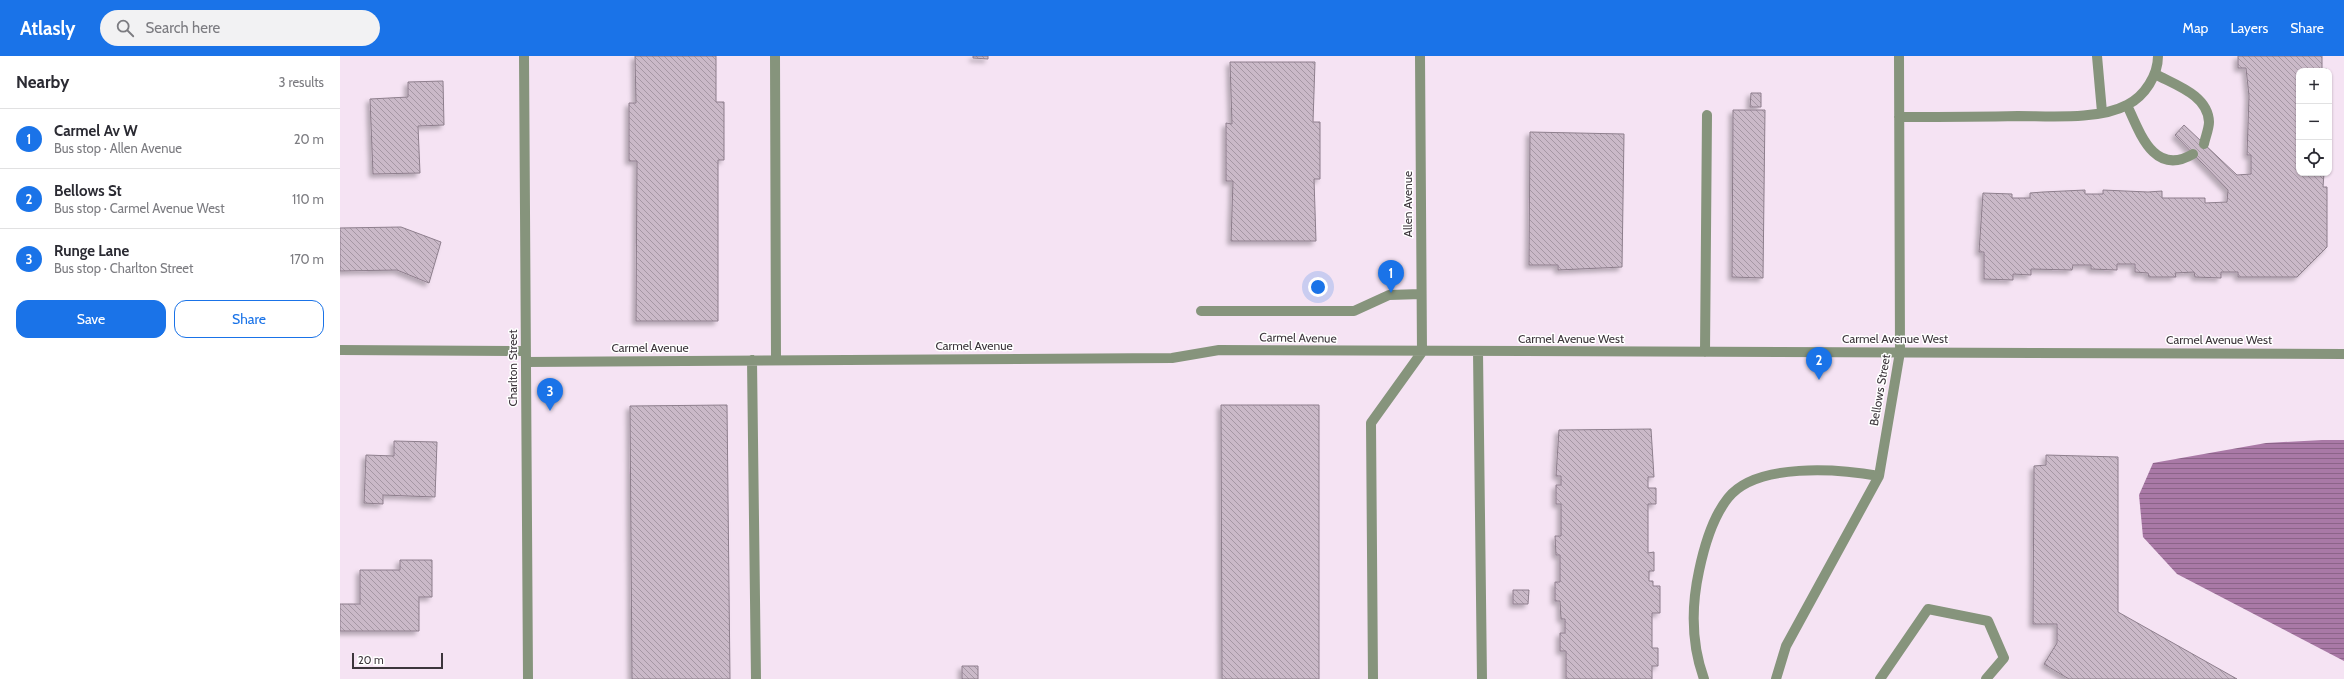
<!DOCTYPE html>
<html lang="en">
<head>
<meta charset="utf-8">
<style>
	:root { --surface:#fff; --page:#f2f2f3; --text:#2b2b33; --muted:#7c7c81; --line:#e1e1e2; --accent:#1a73e8 }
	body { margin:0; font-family:Cabin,sans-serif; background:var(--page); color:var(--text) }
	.controls { position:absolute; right:12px; top:12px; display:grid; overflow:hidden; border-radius:8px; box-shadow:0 1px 3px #0004 }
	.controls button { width:36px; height:36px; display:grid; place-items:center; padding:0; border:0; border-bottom:1px solid var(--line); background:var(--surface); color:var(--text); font:20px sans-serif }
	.scale { position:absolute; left:12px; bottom:10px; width:91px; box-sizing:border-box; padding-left:4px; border:2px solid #3c353b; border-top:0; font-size:11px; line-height:14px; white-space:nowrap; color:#3c353b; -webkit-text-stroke:3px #fff; paint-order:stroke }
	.you { position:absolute; left:978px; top:231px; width:14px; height:14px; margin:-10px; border:3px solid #fff; border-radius:50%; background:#1a73e8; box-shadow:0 0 0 6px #1a73e833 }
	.badge { display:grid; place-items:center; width:26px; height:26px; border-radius:50%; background:var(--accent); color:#fff; font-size:13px; font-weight:700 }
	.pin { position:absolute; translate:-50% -33px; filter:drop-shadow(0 1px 2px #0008) }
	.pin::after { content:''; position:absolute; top:21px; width:14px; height:12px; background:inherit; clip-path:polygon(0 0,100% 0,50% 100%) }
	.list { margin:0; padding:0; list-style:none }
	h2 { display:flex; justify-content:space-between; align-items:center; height:52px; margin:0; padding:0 16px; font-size:17px }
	h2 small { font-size:13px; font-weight:400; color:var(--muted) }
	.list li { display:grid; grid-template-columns:26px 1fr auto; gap:12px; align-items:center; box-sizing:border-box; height:60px; padding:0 16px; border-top:1px solid var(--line) }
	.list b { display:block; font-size:15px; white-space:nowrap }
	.list p { margin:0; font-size:13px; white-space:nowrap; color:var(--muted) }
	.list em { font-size:13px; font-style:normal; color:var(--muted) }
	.actions { display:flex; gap:8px; padding:12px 16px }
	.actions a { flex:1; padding:9px 0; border:1px solid var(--accent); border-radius:12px; text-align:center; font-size:14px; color:var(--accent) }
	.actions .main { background:var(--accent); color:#fff }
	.icon { flex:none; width:22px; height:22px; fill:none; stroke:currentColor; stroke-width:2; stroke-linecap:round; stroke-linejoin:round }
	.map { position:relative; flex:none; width:2004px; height:623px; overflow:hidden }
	header { display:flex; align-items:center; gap:24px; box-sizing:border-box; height:56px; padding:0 20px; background:var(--accent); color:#fff }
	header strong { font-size:19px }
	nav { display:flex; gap:22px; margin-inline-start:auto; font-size:14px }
	.search { width:280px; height:36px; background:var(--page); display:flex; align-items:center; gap:10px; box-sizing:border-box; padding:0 14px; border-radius:22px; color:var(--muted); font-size:15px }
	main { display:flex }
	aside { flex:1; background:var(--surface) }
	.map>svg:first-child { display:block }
	.water { fill:url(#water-rules) }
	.building { fill:url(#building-back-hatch); stroke:#8e7f8d; filter:url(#shadow) }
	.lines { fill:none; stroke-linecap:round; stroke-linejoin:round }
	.minor { stroke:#86947c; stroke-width:10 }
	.labels { text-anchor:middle; stroke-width:3; stroke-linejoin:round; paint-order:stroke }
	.street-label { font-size:12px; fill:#3c353b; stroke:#fff }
</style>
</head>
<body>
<header>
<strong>Atlasly</strong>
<div class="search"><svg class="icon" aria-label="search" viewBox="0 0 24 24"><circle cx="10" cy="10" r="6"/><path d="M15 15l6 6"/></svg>Search here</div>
<nav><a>Map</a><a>Layers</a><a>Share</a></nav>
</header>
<main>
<aside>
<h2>Nearby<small>3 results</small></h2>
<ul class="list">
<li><span class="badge">1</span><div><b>Carmel Av W</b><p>Bus stop · Allen Avenue</p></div><em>20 m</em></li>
<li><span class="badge">2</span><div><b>Bellows St</b><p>Bus stop · Carmel Avenue West</p></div><em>110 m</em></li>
<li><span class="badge">3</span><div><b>Runge Lane</b><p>Bus stop · Charlton Street</p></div><em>170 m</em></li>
</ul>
<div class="actions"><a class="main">Save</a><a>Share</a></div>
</aside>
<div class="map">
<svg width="2004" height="623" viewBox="0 0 2004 623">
	<defs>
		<pattern id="water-rules" width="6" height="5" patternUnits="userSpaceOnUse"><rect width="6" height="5" fill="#a979a6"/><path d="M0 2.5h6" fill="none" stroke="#8b6488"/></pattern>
		<pattern id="building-back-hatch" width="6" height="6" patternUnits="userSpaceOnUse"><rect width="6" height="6" fill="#cab9c8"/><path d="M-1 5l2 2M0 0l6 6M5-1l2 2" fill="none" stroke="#a597a4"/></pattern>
		<filter id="shadow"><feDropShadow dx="-3.5" dy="3.5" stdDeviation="2" flood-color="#0004"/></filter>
	</defs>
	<rect width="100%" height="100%" fill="#f5e3f3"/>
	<path class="water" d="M1982 384H2004V605L1837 518 1803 481 1799 439 1813 407 1926 387Z"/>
	<path class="building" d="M295 0H376V46H384V104H378V265H296L297 105H289V47H296Z
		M633 0H648V3L633 2Z
		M1898 0H1982V13H1987L1959 15V117H1984L1983 131H1987V191L1957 221H1898V216H1881V222L1855 221 1854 216 1835 217 1836 221H1809L1808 217 1795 216V208H1777V214L1751 213V209H1733L1732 214 1691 213V219L1673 218V224L1644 223V196H1639L1643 137 1672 138V142H1690V137L1703 136 1745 134V138H1763V134L1808 136 1822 135V142H1865V147L1887 146 1888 134 1835 79 1844 69 1897 119 1911 118V99H1907L1909 40 1906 12H1898Z
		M890 6H975L973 66H980V123H974L976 185H891L893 125H886V67L892 68Z
		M103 25 104 69 78 70 80 117 33 118 30 43 68 41V26Z
		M1411 37H1421V51H1410Z
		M1393 54H1425L1423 222 1392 221Z
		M1190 76 1284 78 1282 211 1218 214V209H1189Z
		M61 171 101 186 89 227 57 214 0 215V172Z
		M387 349 390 623H292L290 350Z
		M881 349H979V623H882Z
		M1311 373 1314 421H1308V432H1316V448H1308V497L1314 496V515H1309V525H1313V530H1320V557H1312V592H1318V610H1312V623H1226V595H1220V577H1225V563H1221L1220 545H1215V526H1220V499H1216L1215 480H1221V448H1216V429H1221V420H1216L1219 374Z
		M54 385 97 386 95 441 43 439V448L24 447 26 399 54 400Z
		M1706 399 1778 401V556L1897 623H1729L1704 608 1717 587V568H1693L1694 410 1706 409Z
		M60 504H92V541H79V575H0V548H20V514H60Z
		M1173 534H1189L1188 548H1173Z
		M622 610H638V623H622Z"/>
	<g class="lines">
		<path class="minor" d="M184 0 188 623
			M435 0 436 304
			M1080 0 1082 296
			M1757 0 1762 56
			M1815 18C1835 29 1868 39 1869 66 1869 73 1865 82 1864 88
			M1787 49C1800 77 1814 121 1853 98
			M1559 61C1599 61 1639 61 1678 60 1710 60 1759 64 1787 49 1805 40 1818 19 1818 0
			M861 255H1014L1049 239 1081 238
			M0 294 186 295
			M1138 296 1142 623
			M1365 296 1367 59
			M412 304 416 623
			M186 306 832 302 879 294 2004 298
			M1033 623 1031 367 1082 296
			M1364 623C1351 587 1351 552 1359 515 1364 491 1372 462 1388 442 1416 406 1499 413 1539 420
			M1436 623 1446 590 1539 420 1560 296 1559 0
			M1540 623 1588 553 1648 565 1664 602 1646 623"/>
	</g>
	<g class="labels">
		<g class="street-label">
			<text transform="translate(1068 148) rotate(-90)" y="4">Allen Avenue</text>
			<text transform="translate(958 282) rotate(1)" y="4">Carmel Avenue</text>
			<text x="1231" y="287">Carmel Avenue West</text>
			<text x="1555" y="287">Carmel Avenue West</text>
			<text x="1879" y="288">Carmel Avenue West</text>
			<text x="634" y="294">Carmel Avenue</text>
			<text x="310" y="296">Carmel Avenue</text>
			<text transform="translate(173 312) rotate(-90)" y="4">Charlton Street</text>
			<text transform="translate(1540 334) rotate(-80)" y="4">Bellows Street</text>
		</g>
	</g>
</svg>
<div class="controls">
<button>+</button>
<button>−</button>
<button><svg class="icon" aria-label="locate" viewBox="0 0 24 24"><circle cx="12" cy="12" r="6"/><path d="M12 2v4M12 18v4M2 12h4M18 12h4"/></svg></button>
</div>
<div class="scale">20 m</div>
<div class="you"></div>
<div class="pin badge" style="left:1051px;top:237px">1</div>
<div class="pin badge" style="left:1479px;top:324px">2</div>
<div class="pin badge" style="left:210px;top:355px">3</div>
</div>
</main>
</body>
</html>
